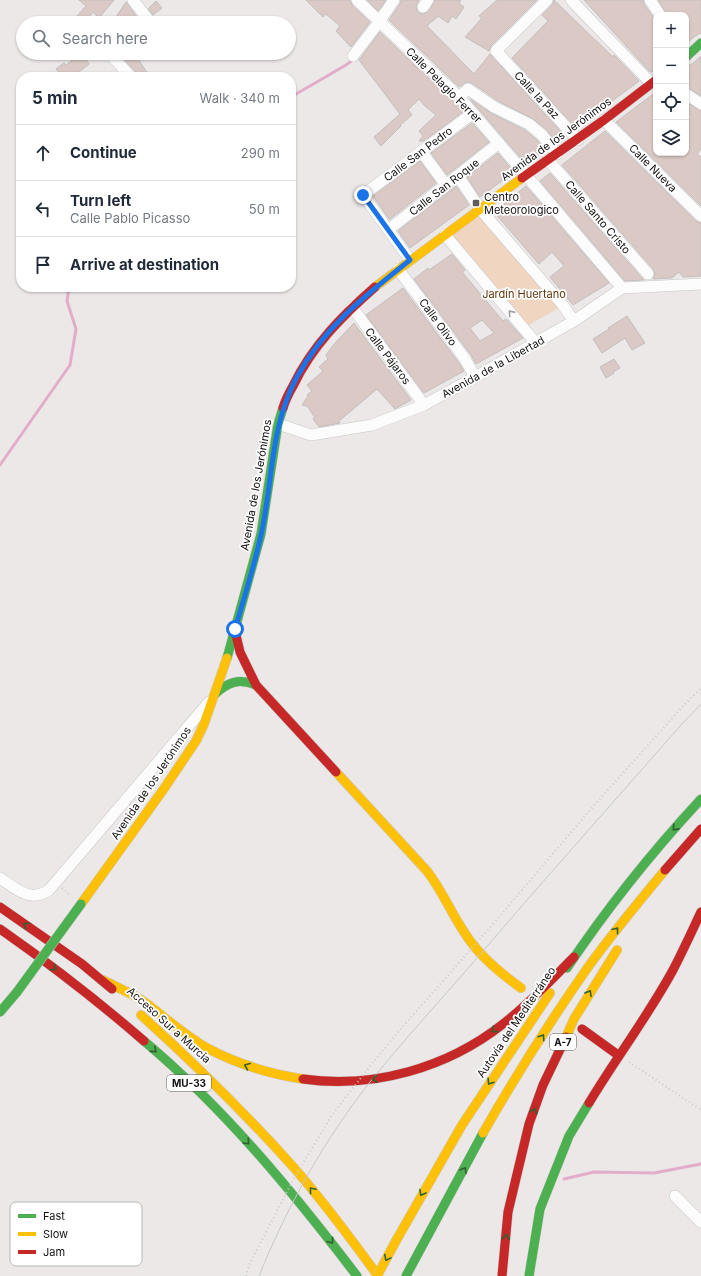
<!DOCTYPE html>
<html lang="en">
<head>
<meta charset="utf-8">
<style>
	:root { --surface:#fff; --page:#f6f6f7; --text:#1f2937; --muted:#747a83; --line:#e0e1e3 }
	body { margin:0; font-family:Inter,sans-serif; background:var(--page); color:var(--text) }
	.controls { position:absolute; right:12px; top:12px; display:grid; overflow:hidden; border-radius:8px; box-shadow:0 1px 3px #0004 }
	.controls button { width:36px; height:36px; display:grid; place-items:center; padding:0; border:0; border-bottom:1px solid var(--line); background:var(--surface); color:var(--text); font:20px sans-serif }
	.stop { position:absolute; width:12px; height:12px; margin:-9px; border:3px solid #1a73e8; border-radius:50%; background:#fff }
	.stop.end { background:#1a73e8; border-color:#fff; box-shadow:0 1px 4px #0008 }
	.list { margin:0; padding:0; list-style:none }
	h2 { display:flex; justify-content:space-between; align-items:center; height:52px; margin:0; padding:0 16px; font-size:17px }
	h2 small { font-size:13px; font-weight:400; color:var(--muted) }
	.list li { display:grid; grid-template-columns:26px 1fr auto; gap:12px; align-items:center; box-sizing:border-box; height:56px; padding:0 16px; border-top:1px solid var(--line) }
	.list b { display:block; font-size:15px; white-space:nowrap }
	.list p { margin:0; font-size:13px; white-space:nowrap; color:var(--muted) }
	.list em { font-size:13px; font-style:normal; color:var(--muted) }
	.icon { flex:none; width:22px; height:22px; fill:none; stroke:currentColor; stroke-width:2; stroke-linecap:round; stroke-linejoin:round }
	.map { position:relative; flex:none; width:701px; height:1276px; overflow:hidden }
	.search { position:absolute; background:var(--surface); box-shadow:0 1px 3px #0004; left:16px; top:16px; width:280px; height:44px; display:flex; align-items:center; gap:10px; box-sizing:border-box; padding:0 14px; border-radius:22px; color:var(--muted); font-size:15px }
	.panel { position:absolute; background:var(--surface); box-shadow:0 1px 3px #0004; left:16px; top:72px; width:280px; height:220px; border-radius:16px }
	.map>svg:first-child { display:block }
	.green { fill:#f0d5c1 }
	.lines { fill:none; stroke-linecap:round; stroke-linejoin:round }
	.stream { stroke:#e2adc9; stroke-width:3 }
	.building { fill:#dac9c4; stroke:#c2bfbe; fill-rule:evenodd }
	.street-casing { stroke:#c9c6c6; stroke-width:12 }
	.fast-casing { stroke:#c9c6c6; stroke-width:10 }
	.slow-casing { stroke:#c9c6c6; stroke-width:10 }
	.jam-casing { stroke:#c9c6c6; stroke-width:10 }
	.path { stroke:#cacaca; stroke-width:2; stroke-dasharray:1 3; stroke-linecap:butt }
	.street { stroke:#fcfcfc; stroke-width:11 }
	.fast { stroke:#4caf50; stroke-width:9 }
	.slow { stroke:#ffc107; stroke-width:9 }
	.jam { stroke:#c62828; stroke-width:9 }
	.tram { stroke:#c8c8c8; stroke-width:1 }
	.fast-bridge-casing { stroke:#c9c6c6; stroke-width:10; stroke-linecap:butt }
	.slow-bridge-casing { stroke:#c9c6c6; stroke-width:10; stroke-linecap:butt }
	.path-bridge { stroke:#cacaca; stroke-width:2; stroke-dasharray:1 3; stroke-linecap:butt }
	.fast-bridge { stroke:#4caf50; stroke-width:9 }
	.slow-bridge { stroke:#ffc107; stroke-width:9 }
	.oneway { stroke:#9f9e9e }
	.oneway2 { stroke:#306030 }
	.route { stroke:#1a73e8; stroke-width:5 }
	.poi-dot { fill:#5f5c5c; stroke:#fff; stroke-width:1.5 }
	.labels { text-anchor:middle; stroke-width:3.5; stroke-linejoin:round; paint-order:stroke }
	.shield { fill:#fff; stroke:#5a5858; stroke-width:1 }
	.shield-label { font-size:10px; font-weight:bold; fill:#131110 }
	.street-label { font-size:11px; fill:#131110; stroke:#fff }
	.poi-label { font-size:11px; fill:#131110; stroke:#fff; text-anchor:start }
	.park-label { font-size:11px; fill:#61370e; stroke:#fff }
	.key { fill:#fff; stroke:#b8b8b7; stroke-width:1 }
	.key-label { font-size:11px; fill:#131110 }
</style>
</head>
<body>
<div class="map">
<svg width="701" height="1276" viewBox="0 0 701 1276">
	<rect width="100%" height="100%" fill="#ece8e8"/>
	<path class="green" d="M476 213 559 308 527 326 449 234Z"/>
	<g class="lines">
		<path class="stream" d="M291 97 346 65 354 59
			M0 465 70 365 76 329 67 301 69 287
			M564 1179 594 1172 654 1173 701 1164"/>
	</g>
	<path class="building" d="M79 0H114L99 18 93 12 84 23H71L86 6Z
		M306 0H350L352 5 370 22 351 47 336 31 340 26 326 14 323 17Z
		M367 0H386L378 11Z
		M401 0H419L416 6 417 10 419 13 423 14 429 11 435 0H461L459 3 464 7 456 19 452 16 448 23 438 16 427 26 474 74 490 54 565 136 556 142 547 130 533 119 498 101 472 83 466 82 459 87 389 20 400 4Z
		M497 0H537L491 46 489 51 465 37 482 18 479 16Z
		M554 0 613 57 614 55 639 81 576 128 512 58 548 21 542 15 552 5Z
		M584 0H643L644 4 656 21V71L650 72Z
		M658 0H701V33L695 36 686 44V15H667Z
		M156 1 162 8 153 15 148 9Z
		M126 2 137 17 134 23H112Z
		M380 32 454 102 463 112 424 141H419L423 136 419 131 436 115 425 106 419 99 408 110 412 115 400 125 401 126 381 146 374 137 400 114 359 60Z
		M81 53 89 64 74 76 72 72 66 77H63L56 69 64 63 66 65Z
		M118 53H134L150 77H138L136 72Z
		M701 56V96L686 87V66L692 64Z
		M656 92V153H686V102L701 111V149L697 154 701 157V206L616 122Z
		M470 99 491 113 525 130 537 140 545 150 525 163Z
		M472 123 489 142 447 175 431 153Z
		M605 131 696 221 701 223V276L683 277 679 272 672 278 653 279 655 273 653 269 562 165Z
		M498 153 514 172 480 197 467 177Z
		M420 161 436 183 390 219H389L373 196Z
		M550 173 643 279 644 280 625 281 540 181Z
		M456 186 469 205 410 248 398 231Z
		M526 186 609 283 573 305 550 277 564 266 552 252 539 264 493 211 512 199 511 198Z
		M452 254 465 270 462 272 503 321 506 319 523 338 476 364 471 355 414 279 428 268 429 270ZM482 320 494 333 480 341 470 328Z
		M403 288 459 363 464 371 424 393 366 315Z
		M627 316 645 343 632 350 625 338 602 353 593 339 609 329 608 328Z
		M354 323 411 400 395 409 377 389 339 421 340 423 319 427 313 419 315 417 312 414V413L307 406 302 405 308 396 307 395 312 391 307 385 323 371 319 367 328 359 326 355 335 343Z
		M614 359 620 368 613 372 614 373 606 378 600 367Z"/>
	<g class="lines">
		<defs>
			<path id="street" d="M133 0 147 18 141 23
				M357 0 459 97 473 113 622 288
				M547 0 496 51 578 140
				M571 0 651 83
				M650 0 660 15
				M423 7 428 0
				M109 53 131 77
				M353 56 379 22 394 0
				M686 94 701 104
				M459 97 468 89 494 107 529 124 542 135 557 154
				M604 120 701 216
				M421 151 446 185
				M548 160 648 274
				M458 176 480 209 562 304 574 321
				M388 230 499 143
				M445 235 536 343
				M410 260 363 195 473 113
				M398 269 465 359 475 377
				M352 307 424 405
				M278 424 311 435 372 425 424 405 475 377 574 321 622 288 701 284
				M0 878C16 889 31 903 49 890L209 702
				M675 1196 701 1222"/>
			<path id="fast" d="M686 57 701 43
				M227 658 261 534 278 424 283 408
				M215 694C228 682 239 678 256 685
				M567 968C607 908 652 852 701 799
				M0 1012 17 992
				M144 1041C225 1109 293 1192 357 1276
				M406 1276 483 1133
				M529 1276 540 1209 569 1136 589 1103"/>
			<path id="slow" d="M375 287 522 178
				M336 772 427 871C444 893 454 920 471 942 484 960 503 975 521 988
				M81 904 163 790 196 741 204 724 227 658
				M103 980C116 987 131 993 143 1001 165 1017 184 1035 207 1048 237 1064 270 1074 303 1079
				M141 1015C195 1064 247 1115 296 1170 325 1204 352 1240 378 1276
				M566 1037 574 1019 617 950
				M483 1133C515 1077 549 1023 586 970 610 936 638 903 665 870
				M397 1239 462 1125 550 993"/>
			<path id="jam" d="M522 178 604 120 656 80
				M283 408C285 401 289 393 293 386 312 346 342 316 375 287
				M235 631 240 652 256 685 336 772
				M665 870 701 829
				M0 907 82 964 112 989
				M0 929C50 964 98 1001 144 1041
				M582 1029 618 1055
				M303 1079C373 1089 447 1068 503 1024 529 1004 551 980 574 957
				M589 1103C616 1058 648 1016 673 970 683 951 692 931 701 912
				M502 1276 508 1212 529 1124 543 1085 566 1037"/>
		</defs>
		<use href="#street" class="street-casing"/>
		<use href="#fast" class="fast-casing"/>
		<use href="#slow" class="slow-casing"/>
		<use href="#jam" class="jam-casing"/>
		<path class="path" d="M62 888 71 896
			M493 924 597 802 685 704 701 688
			M629 1062 701 1110
			M246 1276 250 1263 266 1232"/>
		<use href="#street" class="street"/>
		<use href="#fast" class="fast"/>
		<use href="#slow" class="slow"/>
		<use href="#jam" class="jam"/>
		<path class="tram" d="M259 1276C287 1207 324 1140 370 1082 402 1042 437 1004 471 965 540 884 611 805 681 725L701 704"/>
		<defs>
			<path id="fast-bridge" d="M17 992 81 904"/>
			<path id="slow-bridge" d="M377 1276 397 1239"/>
		</defs>
		<use href="#fast-bridge" class="fast-bridge-casing"/>
		<use href="#slow-bridge" class="slow-bridge-casing"/>
		<path class="path-bridge" d="M266 1232 293 1180 332 1115 374 1061 399 1031 493 924"/>
		<use href="#fast-bridge" class="fast-bridge"/>
		<use href="#slow-bridge" class="slow-bridge"/>
	</g>
	<defs><path id="oneway-chevron" d="M-2-3.5L2.5 0L-2 3.5" fill="none" stroke-width="1.6" stroke-linecap="round" stroke-linejoin="round"/></defs>
	<use class="oneway" href="#oneway-chevron" transform="translate(511 313) rotate(-131)"/>
	<g class="oneway2">
		<use href="#oneway-chevron" transform="translate(675 828) rotate(132)"/>
		<use href="#oneway-chevron" transform="translate(26 925) rotate(-146)"/>
		<use href="#oneway-chevron" transform="translate(616 930) rotate(-52)"/>
		<use href="#oneway-chevron" transform="translate(54 968) rotate(37)"/>
		<use href="#oneway-chevron" transform="translate(589 993) rotate(-60)"/>
		<use href="#oneway-chevron" transform="translate(494 1030) rotate(144)"/>
		<use href="#oneway-chevron" transform="translate(542 1037) rotate(-56)"/>
		<use href="#oneway-chevron" transform="translate(154 1050) rotate(41)"/>
		<use href="#oneway-chevron" transform="translate(247 1066) rotate(-159)"/>
		<use href="#oneway-chevron" transform="translate(375 1079) rotate(172)"/>
		<use href="#oneway-chevron" transform="translate(490 1082) rotate(123)"/>
		<use href="#oneway-chevron" transform="translate(534 1111) rotate(-70)"/>
		<use href="#oneway-chevron" transform="translate(247 1142) rotate(47)"/>
		<use href="#oneway-chevron" transform="translate(464 1170) rotate(-61)"/>
		<use href="#oneway-chevron" transform="translate(312 1190) rotate(-130)"/>
		<use href="#oneway-chevron" transform="translate(422 1193) rotate(119)"/>
		<use href="#oneway-chevron" transform="translate(506 1237) rotate(-85)"/>
		<use href="#oneway-chevron" transform="translate(331 1241) rotate(52)"/>
		<use href="#oneway-chevron" transform="translate(387 1258) rotate(118)"/>
	</g>
	<g class="lines">
		<path class="route" d="M235 629C244 598 254 567 261 535 273 482 270 426 297 377 324 327 366 295 410 260L363 195"/>
	</g>
	<rect class="poi-dot" x="472" y="199" width="8" height="8" rx="2"/>
	<g class="labels">
		<g class="shield">
			<rect x="550" y="1034" width="26" height="16" rx="3"/>
			<rect x="167" y="1075" width="44" height="16" rx="3"/>
		</g>
		<g class="shield-label">
			<text x="563" y="1046">A-7</text>
			<text x="189" y="1087">MU-33</text>
		</g>
		<g class="street-label">
			<text transform="translate(444 85) rotate(45)" y="4">Calle Pelagio Ferrer</text>
			<text transform="translate(537 95) rotate(47)" y="4">Calle la Paz</text>
			<text transform="translate(556 139) rotate(-36)" y="4">Avenida de los Jerónimos</text>
			<text transform="translate(418 154) rotate(-37)" y="4">Calle San Pedro</text>
			<text transform="translate(653 168) rotate(45)" y="4">Calle Nueva</text>
			<text transform="translate(444 187) rotate(-38)" y="4">Calle San Roque</text>
			<text transform="translate(598 217) rotate(49)" y="4">Calle Santo Cristo</text>
			<text transform="translate(438 322) rotate(54)" y="4">Calle Olivo</text>
			<text transform="translate(388 356) rotate(53)" y="4">Calle Pájaros</text>
			<text transform="translate(493 367) rotate(-29)" y="4">Avenida de la Libertad</text>
			<text transform="translate(256 485) rotate(-80)" y="4">Avenida de los Jerónimos</text>
			<text transform="translate(151 783) rotate(-56)" y="4">Avenida de los Jerónimos</text>
			<text transform="translate(516 1022) rotate(-56)" y="4">Autovía del Mediterráneo</text>
			<text transform="translate(169 1025) rotate(42)" y="4">Acceso Sur a Murcia</text>
		</g>
		<g class="poi-label">
			<text x="484" y="201">Centro<tspan x="484" dy="13">Meteorologico</tspan></text>
		</g>
		<g class="park-label">
			<text x="524" y="298">Jardín Huertano</text>
		</g>
	</g>
	<rect x="10" y="1202" width="132" height="64" rx="6" class="key"/>
	<rect x="18" y="1214" width="18" height="4" fill="#4caf50"/>
	<rect x="18" y="1232" width="18" height="4" fill="#ffc107"/>
	<rect x="18" y="1250" width="18" height="4" fill="#c62828"/>
	<g class="key-label">
		<text x="43" y="1220">Fast</text>
		<text x="43" y="1238">Slow</text>
		<text x="43" y="1256">Jam</text>
	</g>
</svg>
<div class="controls">
<button>+</button>
<button>−</button>
<button><svg class="icon" aria-label="locate" viewBox="0 0 24 24"><circle cx="12" cy="12" r="6"/><path d="M12 2v4M12 18v4M2 12h4M18 12h4"/></svg></button>
<button><svg class="icon" aria-label="layers" viewBox="0 0 24 24"><path d="M12 4l9 5-9 5-9-5zM3 14l9 5 9-5"/></svg></button>
</div>
<div class="stop" style="left:235px;top:629px"></div>
<div class="stop end" style="left:363px;top:195px"></div>
<div class="search"><svg class="icon" aria-label="search" viewBox="0 0 24 24"><circle cx="10" cy="10" r="6"/><path d="M15 15l6 6"/></svg>Search here</div>
<section class="panel">
<h2>5 min<small>Walk · 340 m</small></h2>
<ul class="list">
<li><svg class="icon" aria-label="ahead" viewBox="0 0 24 24"><path d="M12 20V5M6 11l6-6 6 6"/></svg><div><b>Continue</b></div><em>290 m</em></li>
<li><svg class="icon" aria-label="left" viewBox="0 0 24 24"><path d="M17 20v-9H6M10 6l-5 5 5 5"/></svg><div><b>Turn left</b><p>Calle Pablo Picasso</p></div><em>50 m</em></li>
<li><svg class="icon" aria-label="arrive" viewBox="0 0 24 24"><path d="M6 21V4h12l-3 4 3 4H6"/></svg><div><b>Arrive at destination</b></div></li>
</ul>
</section>
</div>
</body>
</html>
